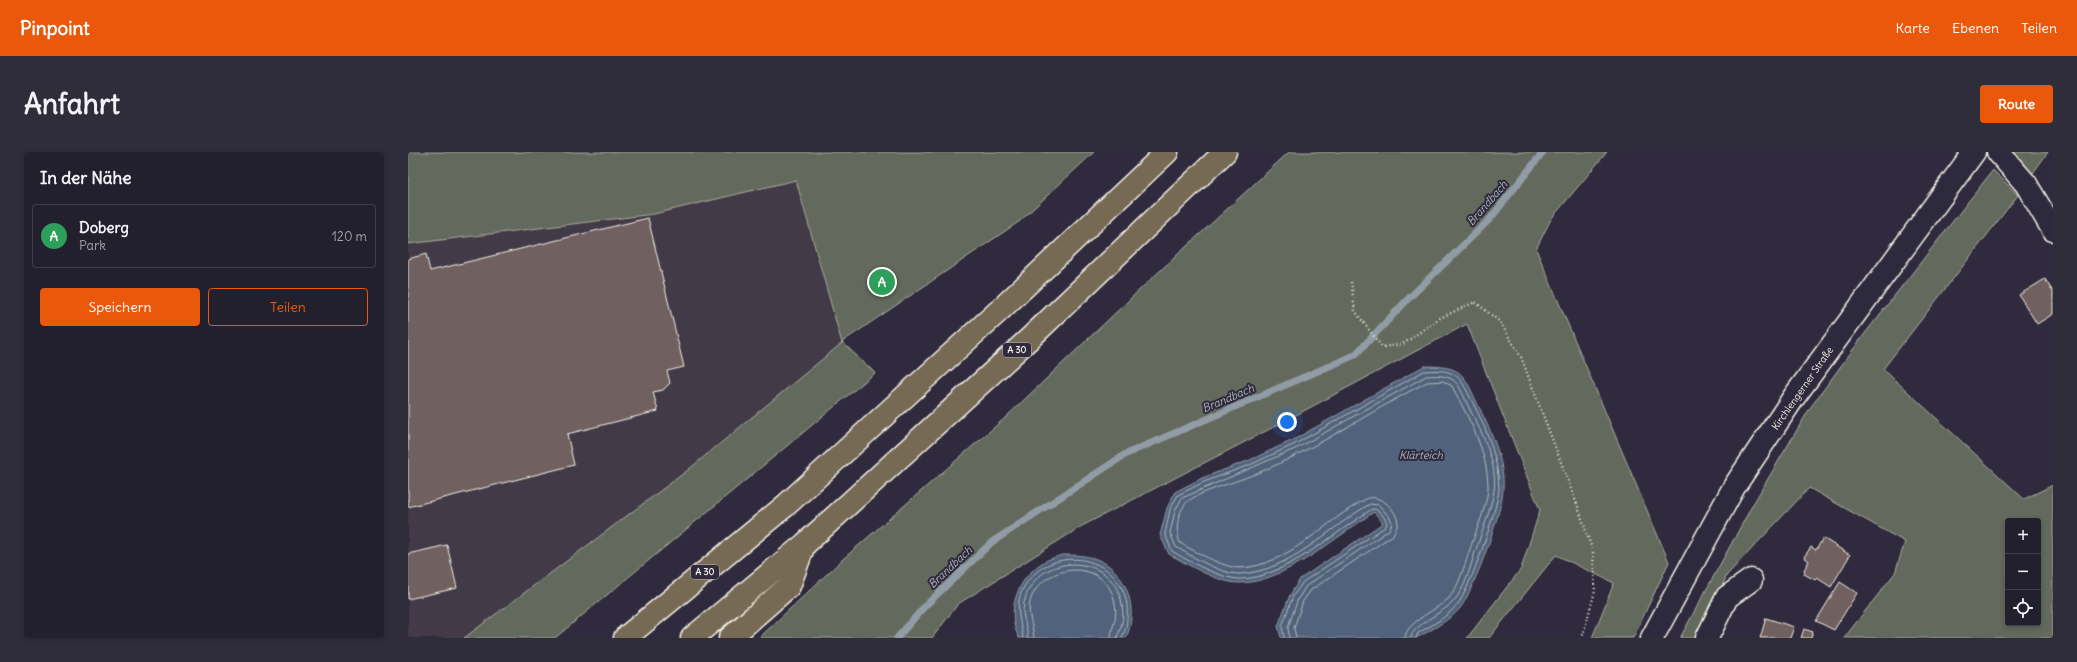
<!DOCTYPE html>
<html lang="de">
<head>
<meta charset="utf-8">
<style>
	:root { --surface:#23202e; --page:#2f2d3a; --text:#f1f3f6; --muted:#a3a3aa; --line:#403e4a; --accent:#ea580c }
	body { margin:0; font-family:Delius,sans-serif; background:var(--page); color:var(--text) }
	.controls { position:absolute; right:12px; bottom:12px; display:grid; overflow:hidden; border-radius:4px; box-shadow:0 2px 6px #0003 }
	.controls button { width:36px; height:36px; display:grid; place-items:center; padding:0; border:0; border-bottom:1px solid var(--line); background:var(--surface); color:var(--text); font:20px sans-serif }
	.you { position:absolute; left:879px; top:270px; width:14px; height:14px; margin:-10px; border:3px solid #fff; border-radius:50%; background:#1a73e8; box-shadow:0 0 0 6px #1a73e833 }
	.badge { display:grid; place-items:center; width:26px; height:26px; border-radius:50%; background:var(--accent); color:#fff; font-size:13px; font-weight:700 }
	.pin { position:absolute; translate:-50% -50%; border:2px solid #fff; box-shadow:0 1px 4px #0006 }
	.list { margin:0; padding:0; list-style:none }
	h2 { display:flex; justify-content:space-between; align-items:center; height:52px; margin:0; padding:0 16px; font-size:17px }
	h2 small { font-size:13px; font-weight:400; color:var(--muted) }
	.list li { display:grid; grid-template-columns:26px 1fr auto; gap:12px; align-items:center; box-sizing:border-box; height:64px; margin:0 8px 8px; padding:0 8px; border:1px solid var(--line); border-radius:4px }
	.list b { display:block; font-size:15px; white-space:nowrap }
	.list p { margin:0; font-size:13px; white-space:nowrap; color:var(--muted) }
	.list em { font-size:13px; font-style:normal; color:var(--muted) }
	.actions { display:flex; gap:8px; padding:12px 16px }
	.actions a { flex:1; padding:9px 0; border:1px solid var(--accent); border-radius:4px; text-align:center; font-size:14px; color:var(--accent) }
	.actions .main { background:var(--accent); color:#fff }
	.icon { flex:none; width:22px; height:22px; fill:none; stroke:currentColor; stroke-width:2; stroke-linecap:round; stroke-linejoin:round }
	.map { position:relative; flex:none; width:1645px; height:486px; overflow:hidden; border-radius:4px }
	header { display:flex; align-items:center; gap:24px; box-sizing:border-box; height:56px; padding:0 20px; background:var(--accent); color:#fff }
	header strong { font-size:19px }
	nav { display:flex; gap:22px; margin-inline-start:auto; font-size:14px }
	.intro { display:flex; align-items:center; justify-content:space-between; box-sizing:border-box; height:96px; padding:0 24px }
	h1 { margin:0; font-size:28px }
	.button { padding:10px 18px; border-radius:4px; background:var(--accent); color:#fff; font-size:14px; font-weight:700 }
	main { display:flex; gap:24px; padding:0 24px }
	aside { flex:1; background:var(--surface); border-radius:4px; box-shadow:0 2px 6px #0003 }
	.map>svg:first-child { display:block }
	.built { fill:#423a47 }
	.green { fill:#64695b; stroke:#acada2; fill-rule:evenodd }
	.water { fill:#51637b; stroke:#929ca7 }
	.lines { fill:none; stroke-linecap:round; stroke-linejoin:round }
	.shore { stroke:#b3b8bc; stroke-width:1 }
	.stream { stroke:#929ca7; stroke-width:7 }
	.building { fill:#70605e; stroke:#f4f1e8 }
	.minor-casing { stroke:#f4f1e8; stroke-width:25 }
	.highway-casing { stroke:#f4f1e8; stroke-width:25 }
	.path { stroke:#f4f1e8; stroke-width:2.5; stroke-dasharray:1 3; stroke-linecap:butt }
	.minor { stroke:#2f2a3d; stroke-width:22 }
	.highway { stroke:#776a54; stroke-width:22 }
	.labels { text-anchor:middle; stroke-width:4; stroke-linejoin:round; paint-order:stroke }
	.shield { fill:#2f2a3d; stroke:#b9b5b5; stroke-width:1 }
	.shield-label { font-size:9px; font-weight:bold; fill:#f4f1e8 }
	.street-label { font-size:10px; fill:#f4f1e8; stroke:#2f2a3d }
	.water-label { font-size:11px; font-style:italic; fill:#b3b8bc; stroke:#2f2a3d }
</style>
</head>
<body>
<header>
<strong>Pinpoint</strong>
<nav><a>Karte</a><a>Ebenen</a><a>Teilen</a></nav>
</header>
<div class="intro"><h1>Anfahrt</h1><a class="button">Route</a></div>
<main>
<aside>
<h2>In der Nähe<small></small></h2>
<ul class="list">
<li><span class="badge" style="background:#2e9e5b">A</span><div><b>Doberg</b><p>Park</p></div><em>120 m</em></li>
</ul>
<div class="actions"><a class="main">Speichern</a><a>Teilen</a></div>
</aside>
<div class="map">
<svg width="1645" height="486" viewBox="0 0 1645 486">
	<rect width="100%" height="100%" fill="#2f2a3d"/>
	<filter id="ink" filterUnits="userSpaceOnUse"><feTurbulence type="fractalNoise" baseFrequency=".025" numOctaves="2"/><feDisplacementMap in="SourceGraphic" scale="8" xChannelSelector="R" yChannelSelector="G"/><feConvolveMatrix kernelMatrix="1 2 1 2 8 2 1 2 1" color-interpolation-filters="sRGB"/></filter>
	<g filter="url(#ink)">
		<path class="built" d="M388 28 434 191 280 318 56 486H0V92L246 62Z"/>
		<path class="green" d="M0 0H686L612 69 434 190 467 221 147 486H56L280 318 434 191 388 28 246 62 0 92Z
			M881 0H1199L1143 67 1128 97 1261 410 1225 486H1184L1206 431 1148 403 1081 486H1059L1113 417 1132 358 1059 172 858 279 674 374 550 452 524 486H351L435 407 597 266 741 129Z
			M1603 0H1640L1623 24Z
			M1585 18 1610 43 1475 217 1616 347 1645 333V486H1436L1487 421 1497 390 1401 336 1319 423 1290 486H1272L1345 352 1402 256 1455 184ZM1600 369H1630V471H1600Z"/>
		<path class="water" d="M1016 214C1057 214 1055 222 1072 257 1084 282 1097 309 1095 338 1094 360 1066 437 1053 455 1044 467 1022 479 1008 486H873L870 474 882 443 892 427 975 371 966 360C929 384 877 431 831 431 810 431 779 412 761 402L752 383 759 356 767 340 794 326 842 308 885 288Z
			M654 403C668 403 680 403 693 409 721 423 730 460 718 486H611C597 459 610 426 634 411 640 407 648 405 654 403Z"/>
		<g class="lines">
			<path class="shore" d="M615 486C613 471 607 457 613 441 632 396 698 396 716 441 720 451 720 464 718 475 717 479 715 482 714 486
				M620 486C619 470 611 463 618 444 632 402 698 401 712 444 715 454 716 465 713 475 712 479 710 481 709 486
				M626 486C625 471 617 459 624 444 640 410 696 408 706 447 711 467 704 470 703 486
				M876 486 874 474 885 444 895 430 977 375 979 372C978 366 970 356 964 357 929 379 874 428 831 427 811 426 780 409 764 399L757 382 762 357 770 343 796 330 844 312 887 292 1016 219C1052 216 1052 226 1067 255 1080 281 1090 306 1091 336 1091 353 1061 440 1049 453 1039 465 1023 474 1010 481L1008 486
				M881 486 880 475 890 447 898 434 981 378 984 371 982 366 971 353 962 352C920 376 883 419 832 422 815 423 783 404 768 395L762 381 767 359 774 346 889 296 1018 224C1050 221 1050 232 1062 258 1074 280 1090 313 1086 339 1082 360 1074 380 1067 400 1062 416 1057 437 1045 450 1036 460 1003 474 1003 486
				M888 486 886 476 895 449 903 438 985 383 990 372C989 358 974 343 960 346 918 367 881 414 832 416 816 416 786 399 772 391 767 380 769 361 778 351 786 342 821 332 834 327 900 303 957 262 1019 230L1035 229 1044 234C1060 266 1080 298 1080 336 1079 354 1068 379 1062 397 1057 411 1051 436 1040 447 1028 458 997 471 997 486"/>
			<path class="stream" d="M489 486 516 455 584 390 718 302 947 203 1000 147 1082 67 1135 0"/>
		</g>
		<path class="building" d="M240 66 276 215 259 219 262 231 255 238 245 240 250 259 159 282 166 313 0 355V107L18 102 22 119Z
			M1637 127 1645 140V162L1629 172 1611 143Z
			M1415 386 1442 403 1423 435 1409 426 1407 428 1396 422 1397 420 1396 418 1401 409 1396 405 1403 395 1408 398Z
			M39 393 49 436 0 447V402Z
			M1432 430 1449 441 1426 478 1408 469Z
			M1358 466 1386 475 1382 486H1352Z
			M1396 477 1405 480 1403 486H1393Z"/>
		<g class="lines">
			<defs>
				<path id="minor" d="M1590 0 1618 32 1645 78
					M1244 486 1326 335 1386 245 1566 0
					M1299 486 1319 445 1343 428"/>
				<path id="highway" d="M217 486 377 354 594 156 759 0
					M284 486 397 392 621 187 817 0
					M322 486 381 434 396 393"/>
			</defs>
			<use href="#minor" class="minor-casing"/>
			<use href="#highway" class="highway-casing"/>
			<path class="path" d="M943 130 947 159 974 195 995 192 1032 166 1067 150 1092 170 1113 205 1170 355 1185 400 1187 439 1174 486"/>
			<use href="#minor" class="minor"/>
			<use href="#highway" class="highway"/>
		</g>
	</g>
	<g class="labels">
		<g class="shield">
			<rect x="595" y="191" width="28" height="14" rx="3"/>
			<rect x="283" y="413" width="28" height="14" rx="3"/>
		</g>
		<g class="shield-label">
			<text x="609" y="201">A 30</text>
			<text x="297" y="423">A 30</text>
		</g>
		<g class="street-label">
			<text transform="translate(1394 236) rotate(-55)" y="4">Kirchlengerner Straße</text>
		</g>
		<g class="water-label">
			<text transform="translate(1079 51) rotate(-49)" y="4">Brandbach</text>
			<text transform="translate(820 246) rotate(-23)" y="4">Brandbach</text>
			<text x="1013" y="307">Klärteich</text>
			<text transform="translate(542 415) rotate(-43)" y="4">Brandbach</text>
		</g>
	</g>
</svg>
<div class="controls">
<button>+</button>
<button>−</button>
<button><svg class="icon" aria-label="locate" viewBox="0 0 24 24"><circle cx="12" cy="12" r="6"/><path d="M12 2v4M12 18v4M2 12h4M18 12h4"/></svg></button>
</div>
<div class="you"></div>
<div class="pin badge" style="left:474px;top:130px;background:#2e9e5b">A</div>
</div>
</main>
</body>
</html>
